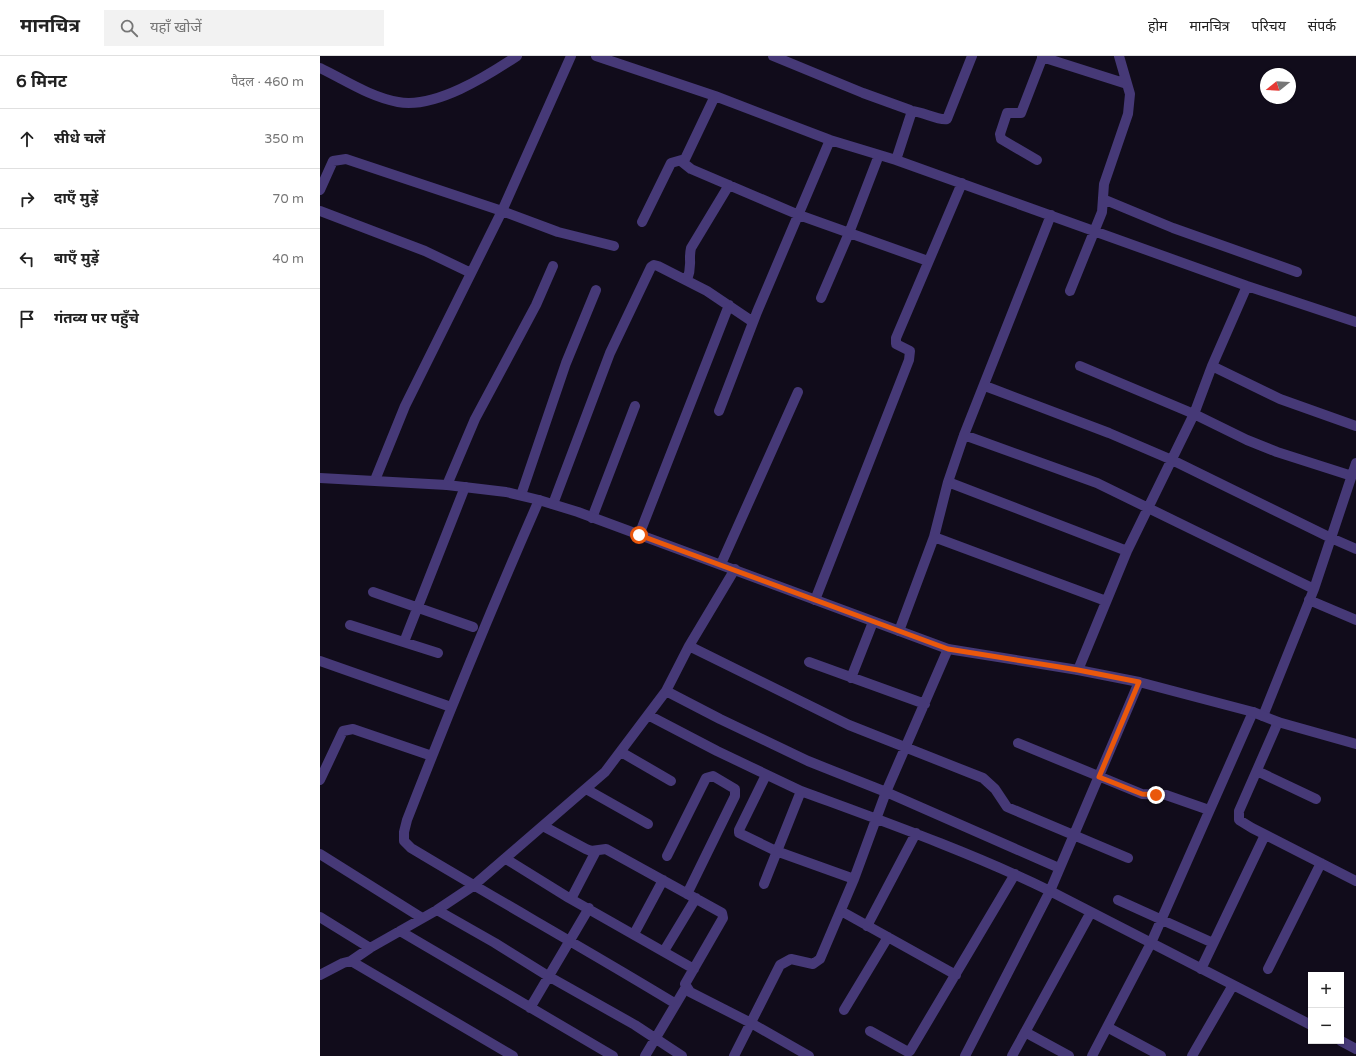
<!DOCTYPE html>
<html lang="hi">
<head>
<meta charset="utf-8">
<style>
	:root { --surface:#fff; --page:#f2f2f2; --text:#222; --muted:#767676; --line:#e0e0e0 }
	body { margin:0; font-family:"Varela Round","Noto Sans Devanagari",sans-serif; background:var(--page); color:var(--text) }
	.controls { position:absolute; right:12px; bottom:12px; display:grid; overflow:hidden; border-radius:0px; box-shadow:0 1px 3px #0004 }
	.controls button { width:36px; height:36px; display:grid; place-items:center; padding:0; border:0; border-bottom:1px solid var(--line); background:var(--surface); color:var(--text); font:20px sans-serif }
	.compass { position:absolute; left:940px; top:12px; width:36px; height:36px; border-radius:50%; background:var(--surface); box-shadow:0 1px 3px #0004; rotate:252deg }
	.stop { position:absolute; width:12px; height:12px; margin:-9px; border:3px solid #ea580c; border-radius:50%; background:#fff }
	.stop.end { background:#ea580c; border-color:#fff; box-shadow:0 1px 4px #0008 }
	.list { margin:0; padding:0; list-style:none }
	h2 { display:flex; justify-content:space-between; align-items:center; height:52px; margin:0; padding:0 16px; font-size:17px }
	h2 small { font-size:13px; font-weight:400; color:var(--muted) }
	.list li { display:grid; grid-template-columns:26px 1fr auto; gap:12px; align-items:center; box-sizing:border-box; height:60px; padding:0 16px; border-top:1px solid var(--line) }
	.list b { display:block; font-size:15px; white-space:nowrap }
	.list em { font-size:13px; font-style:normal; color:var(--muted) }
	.icon { flex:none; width:22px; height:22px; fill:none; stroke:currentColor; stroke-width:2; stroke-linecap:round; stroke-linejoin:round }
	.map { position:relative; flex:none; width:1036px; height:1000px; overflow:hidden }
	header { display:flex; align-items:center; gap:24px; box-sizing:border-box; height:56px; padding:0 20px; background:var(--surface); border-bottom:1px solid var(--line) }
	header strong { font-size:19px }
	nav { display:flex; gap:22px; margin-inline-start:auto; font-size:14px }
	.search { width:280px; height:36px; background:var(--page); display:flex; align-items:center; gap:10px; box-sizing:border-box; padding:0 14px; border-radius:0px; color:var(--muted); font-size:15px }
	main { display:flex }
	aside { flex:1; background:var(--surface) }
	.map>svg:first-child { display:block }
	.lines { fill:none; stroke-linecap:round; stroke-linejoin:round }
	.minor { stroke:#463977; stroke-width:10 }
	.tertiary { stroke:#463977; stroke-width:10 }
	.route { stroke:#ea580c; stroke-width:5 }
</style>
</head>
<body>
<header>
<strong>मानचित्र</strong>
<div class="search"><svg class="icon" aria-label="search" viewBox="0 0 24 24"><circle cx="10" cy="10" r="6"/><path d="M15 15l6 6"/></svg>यहाँ खोजें</div>
<nav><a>होम</a><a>मानचित्र</a><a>परिचय</a><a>संपर्क</a></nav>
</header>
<main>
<aside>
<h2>6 मिनट<small>पैदल · 460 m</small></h2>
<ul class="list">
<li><svg class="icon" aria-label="ahead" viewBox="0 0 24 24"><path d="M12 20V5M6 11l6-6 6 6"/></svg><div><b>सीधे चलें</b></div><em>350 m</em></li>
<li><svg class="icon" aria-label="right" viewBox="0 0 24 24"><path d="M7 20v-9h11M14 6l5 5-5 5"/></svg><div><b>दाएँ मुड़ें</b></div><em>70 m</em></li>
<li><svg class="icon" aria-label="left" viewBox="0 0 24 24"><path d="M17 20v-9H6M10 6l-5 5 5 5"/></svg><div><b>बाएँ मुड़ें</b></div><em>40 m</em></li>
<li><svg class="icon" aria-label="arrive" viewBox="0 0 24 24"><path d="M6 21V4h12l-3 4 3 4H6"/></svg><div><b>गंतव्य पर पहुँचे</b></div></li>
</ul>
</aside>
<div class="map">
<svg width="1036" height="1000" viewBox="0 0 1036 1000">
	<rect width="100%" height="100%" fill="#110c1b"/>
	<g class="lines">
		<path class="minor" d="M276 0 395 40 510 84 576 104 927 230 1036 266
			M453 0 543 37 590 54 591 58 576 104
			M722 1 807 28
			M0 12C25 24 50 41 78 46 115 53 167 20 197 0
			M591 55C602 55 618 65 627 63L652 0
			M717 104 681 83 680 78 687 57H701L723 0
			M361 105 371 113 479 159 608 205
			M0 134 13 105 26 103 182 155 238 176 294 190
			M783 143 853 172 977 216
			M0 155 105 195 151 217
			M322 166 351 107 365 103 395 40
			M367 224C373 208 368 205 371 192L409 129
			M750 235 782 156 784 128 808 58 810 38 799 0
			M501 242 529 177 559 99
			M760 310 874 358 927 384 957 396 1032 420
			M892 310 960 343 1036 370
			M665 330 789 377 852 404 1011 482 1036 493
			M399 355 437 256 510 84
			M644 379 777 427 994 533
			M55 424 85 350 182 155 251 0
			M628 426 807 495
			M127 429 155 363 216 249 233 210
			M201 439 246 307 276 234
			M219 444C173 549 129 656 87 764L84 776V785L91 792C179 845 269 895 356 948
			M233 448 290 297 331 211 334 209 338 210 387 235 433 266
			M272 462 315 350
			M319 479 409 249
			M614 481 786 545
			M401 508 478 336
			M53 536 153 571
			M495 544 589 304 590 295 576 288V282L642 127
			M989 544 1036 564
			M30 569 118 597
			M579 575 614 481 628 426 644 379 731 159
			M84 586 145 431
			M369 590 529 669 663 722 675 733 687 751 808 802
			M0 605 131 651
			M489 606 605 648
			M758 614 807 495 874 358 892 310 927 230
			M531 622 553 566
			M819 626 730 835 991 969
			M346 635 400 663 488 705 566 736 739 812
			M328 659 397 695 481 735
			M943 660 994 533 1036 407
			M958 666 919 755V764L932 772 1036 825
			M698 687 822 738 846 739 889 754
			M301 696 351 725
			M937 715 996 743
			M446 719 419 774V777L456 795 534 823
			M0 724 23 675 33 673 112 700
			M266 733 328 768
			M223 770 266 793 271 795 286 793 402 857 403 862 365 928 370 936 431 967 489 1000
			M0 798 102 862
			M347 800 386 722 393 720 415 733V740L367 838
			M186 803 249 842 374 913
			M444 828 481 735C565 766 650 796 730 835L645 1000
			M251 843 276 795
			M798 844 893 887
			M117 854 175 887 228 920 315 969 362 1000
			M521 855 636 919
			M0 861 50 892
			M547 870 596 777
			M80 875 293 1000
			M314 878 343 824
			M344 895 376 842
			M31 905 50 892 117 854 153 830 285 716 346 635 369 590 415 513
			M881 913 945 779
			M948 913 1001 807
			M0 919 23 907 31 905 193 1000
			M210 952 269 852
			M524 954 568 881
			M787 971 841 1000
			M550 975 588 996 590 995 695 818
			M705 976 749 1000
			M1021 985 1036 993
			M325 1000 366 931
			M414 1000 460 909 471 903 493 908 500 903 534 823 566 736 628 593
			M692 1000 771 856
			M772 1000 831 887 933 656
			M872 1000 913 929"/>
		<path class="tertiary" d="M0 422 127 429 186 436 219 444 258 456 628 593 758 614 819 626 933 656 958 666 1036 688"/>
	</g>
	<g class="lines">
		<path class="route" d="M319 479 628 593 758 614 819 626 779 721 822 738 836 739"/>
	</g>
</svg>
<div class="controls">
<button>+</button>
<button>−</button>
</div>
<svg class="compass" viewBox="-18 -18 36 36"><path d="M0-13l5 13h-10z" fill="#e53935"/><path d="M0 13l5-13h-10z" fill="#767676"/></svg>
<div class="stop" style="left:319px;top:479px"></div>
<div class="stop end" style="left:836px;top:739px"></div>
</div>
</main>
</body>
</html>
